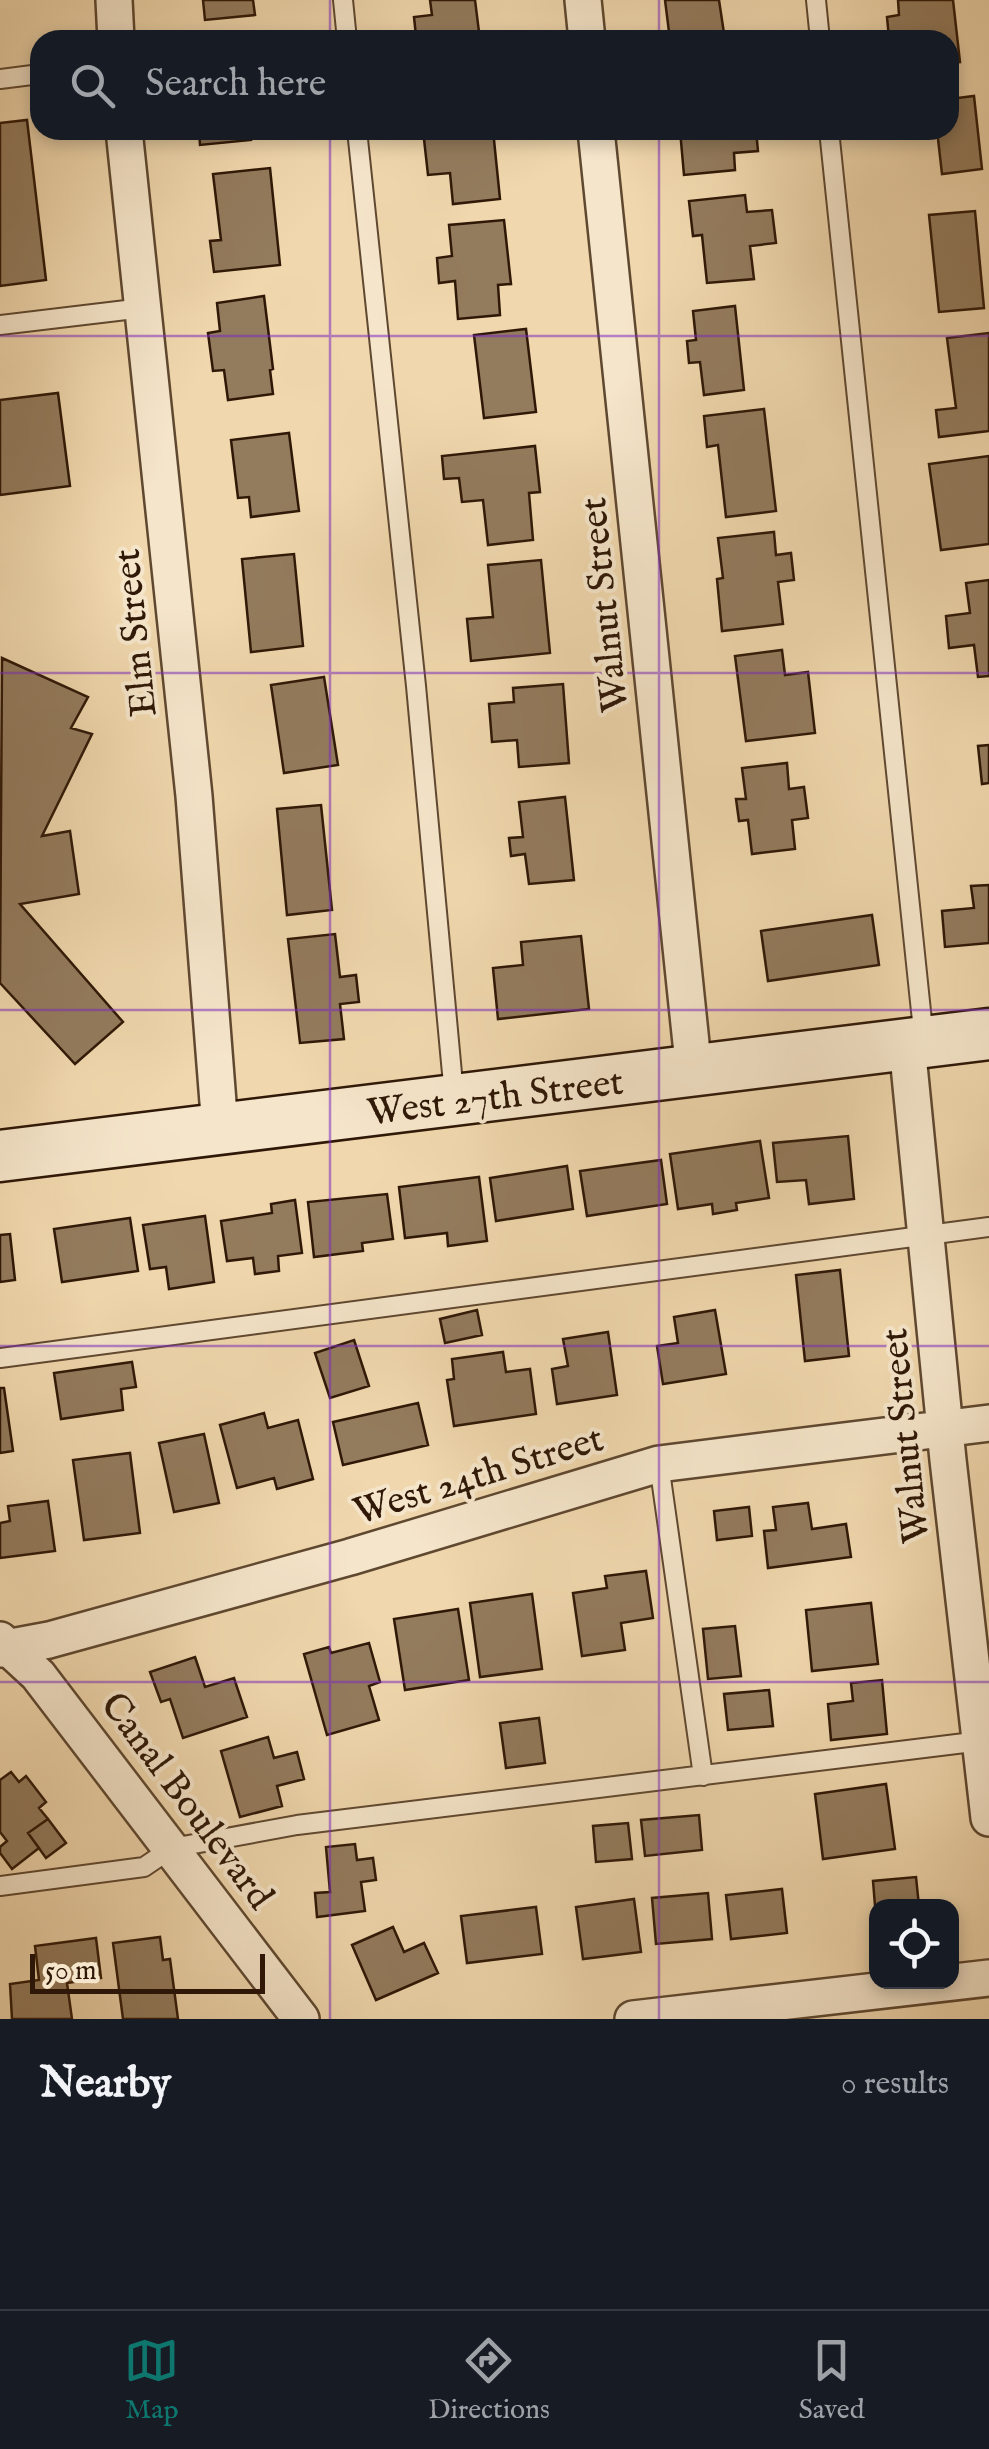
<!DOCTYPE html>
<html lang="en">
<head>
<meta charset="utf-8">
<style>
	:root { --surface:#171b24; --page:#20242c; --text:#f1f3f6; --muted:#9ea1a6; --line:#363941; --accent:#0f766e }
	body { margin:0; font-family:"IM FELL English",serif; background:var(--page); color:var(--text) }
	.controls { position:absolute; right:30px; bottom:30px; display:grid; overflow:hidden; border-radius:20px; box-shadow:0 5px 15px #0003 }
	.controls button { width:90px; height:90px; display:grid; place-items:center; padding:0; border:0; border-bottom:2px solid var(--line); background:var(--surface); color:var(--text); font:50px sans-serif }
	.scale { position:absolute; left:30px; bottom:25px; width:235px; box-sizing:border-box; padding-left:10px; border:5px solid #2f1807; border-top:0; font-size:28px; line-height:35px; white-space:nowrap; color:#2f1807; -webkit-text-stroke:8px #f5e5ca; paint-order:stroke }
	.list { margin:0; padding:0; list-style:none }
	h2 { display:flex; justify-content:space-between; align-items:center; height:130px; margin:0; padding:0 40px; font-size:42px }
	h2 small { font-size:32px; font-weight:400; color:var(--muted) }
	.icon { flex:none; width:55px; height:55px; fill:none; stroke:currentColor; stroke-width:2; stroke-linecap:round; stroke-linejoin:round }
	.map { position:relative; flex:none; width:989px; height:2019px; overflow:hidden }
	.search { position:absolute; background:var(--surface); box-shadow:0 5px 15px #0003; left:30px; right:30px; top:30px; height:110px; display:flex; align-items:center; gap:25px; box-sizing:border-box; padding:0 35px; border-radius:30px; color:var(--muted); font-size:38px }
	.sheet { height:290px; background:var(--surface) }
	nav { display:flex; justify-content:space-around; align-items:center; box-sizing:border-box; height:140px; border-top:2px solid var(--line); background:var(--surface); font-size:28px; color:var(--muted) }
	nav a { display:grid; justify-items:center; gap:5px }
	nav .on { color:var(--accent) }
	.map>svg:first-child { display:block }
	.building { fill:#937b5d; stroke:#2f1807; stroke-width:2.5 }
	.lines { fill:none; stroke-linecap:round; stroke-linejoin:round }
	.lane-casing { stroke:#5f4830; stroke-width:22 }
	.street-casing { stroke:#5f4830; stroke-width:40 }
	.secondary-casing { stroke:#2f1807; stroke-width:55 }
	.lane { stroke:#f5e5ca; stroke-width:18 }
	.street { stroke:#f5e5ca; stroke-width:35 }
	.secondary { stroke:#f5e5ca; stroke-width:50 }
	.grid { fill:none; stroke:#7b2cbf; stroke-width:2.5; stroke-opacity:0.55 }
	.labels { text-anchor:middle; stroke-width:8; stroke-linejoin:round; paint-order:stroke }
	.street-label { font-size:38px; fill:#2f1807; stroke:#f5e5ca }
</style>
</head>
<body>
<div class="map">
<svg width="989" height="2019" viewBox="0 0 989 2019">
	<rect width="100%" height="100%" fill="#f0d7ad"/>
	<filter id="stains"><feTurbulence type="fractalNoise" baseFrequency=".002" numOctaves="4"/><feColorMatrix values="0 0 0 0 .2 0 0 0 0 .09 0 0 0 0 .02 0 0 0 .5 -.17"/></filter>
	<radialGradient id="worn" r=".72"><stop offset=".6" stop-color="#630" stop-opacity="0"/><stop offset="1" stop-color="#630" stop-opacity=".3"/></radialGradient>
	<path class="building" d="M203 0H253L255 15 205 20Z
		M430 0H475L480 40H398L416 36 414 17 432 15Z
		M665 0H719L725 40H670Z
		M898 0H953L960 62 949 63V40L889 38 887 17 899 15Z
		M974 96 982 169 942 174 937 130H949V99Z
		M27 120 46 280 0 286V123Z
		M199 130H250L251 140 200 145Z
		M423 130H493L500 199 453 204 450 173 428 175Z
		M680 130H756L758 151 734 153 735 170 684 175Z
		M270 168 280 265 214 272 210 241 221 240 213 174Z
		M745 195 747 212 772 210 776 243 750 246 754 279 707 283 702 235 693 236 689 201Z
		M975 211 984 308 939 312 929 215Z
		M504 220 511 284 498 285 500 315 458 319 455 281 439 283 437 258 452 256 449 225Z
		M264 296 273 369 270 370 273 394 228 400 224 370 213 371 208 333 220 331 217 303Z
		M735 306 744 390 704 395 700 362 689 363 687 341 696 340 693 311Z
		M526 329 536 412 484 418 474 335Z
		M989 333V431L939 437 936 410 956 408 947 338Z
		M58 393 70 486 0 495V400Z
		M764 409 776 511 726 517 718 445 707 447 704 416Z
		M289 433 299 511 251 517 249 497 238 498 231 440Z
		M535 446 540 492 529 493 533 540 488 545 483 500 462 502 459 478 444 479 442 456Z
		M989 456V544L941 550 929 464Z
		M774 532 776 555 791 553 794 580 778 582 783 624 722 631 717 579 723 578 718 538Z
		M294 554 303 646 251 652 242 559Z
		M541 560 550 653 471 661 467 619 493 617 488 565Z
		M989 580V676L978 677 974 645 949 648 946 616 970 613 966 583Z
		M782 650 785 675 808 672 815 733 746 741 735 656Z
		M2 658 88 697 71 728 92 734 42 836 70 831 79 894 20 904 123 1022 75 1064 0 983Z
		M324 677 338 765 284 773 271 685Z
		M563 684 569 763 519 767 517 740 492 742 489 704 514 702 513 688Z
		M989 745V783L982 784 978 746Z
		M787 763 789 789 804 787 808 818 792 820 795 849 752 854 748 820 739 821 736 799H746L742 768Z
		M565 797 574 880 529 884 525 854 511 856 509 838 523 837 519 802Z
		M321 805 332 910 287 915 277 809Z
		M989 885V943L945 947 942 911 974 908 971 886Z
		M872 915 879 965 768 981 761 931Z
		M335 934 340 977 356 975 359 1002 340 1004 344 1039 300 1043 288 939Z
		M581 936 589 1009 498 1019 493 968 523 965 521 942Z
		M848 1136 854 1199 809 1204 806 1180 777 1182 773 1143Z
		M760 1141 769 1198 736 1203 737 1210 713 1214 712 1204 678 1209 670 1154Z
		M661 1160 667 1204 587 1216 580 1171Z
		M567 1166 573 1209 496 1221 490 1178Z
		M479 1177 487 1241 448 1246 447 1233 405 1238 399 1187Z
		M387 1194 393 1239 362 1243 363 1251 314 1257 308 1202Z
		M295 1200 302 1253 278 1256 279 1271 255 1274 253 1258 227 1261 221 1221 272 1213 271 1204Z
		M205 1216 214 1282 169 1289 166 1267 150 1269 143 1225Z
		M130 1218 138 1271 62 1282 54 1229Z
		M10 1234 15 1280 0 1282V1235Z
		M840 1270 849 1356 805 1361 796 1275Z
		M477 1310 482 1335 445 1343 440 1319Z
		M715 1310 726 1374 663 1384 657 1346 678 1343 674 1317Z
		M608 1332 617 1395 557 1404 552 1369 568 1366 563 1339Z
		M354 1340 369 1386 330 1398 315 1353Z
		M503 1352 506 1372 530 1369 536 1414 454 1426 447 1380 454 1379 452 1359Z
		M132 1362 136 1387 121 1389 123 1410 61 1419 54 1373Z
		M0 1388H4L13 1451 0 1453Z
		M418 1403 428 1445 343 1465 333 1422Z
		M264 1413 268 1428 298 1420 313 1479 277 1489 274 1478 237 1488 220 1425Z
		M204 1434 219 1503 174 1512 159 1443Z
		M130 1453 140 1533 84 1540 73 1460Z
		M48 1501 55 1551 0 1558V1523L10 1521 8 1506Z
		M808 1503 812 1529 846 1524 851 1557 768 1568 764 1531 776 1530 773 1507Z
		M749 1507 752 1536 717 1540 714 1511Z
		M646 1571 653 1618 621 1623 625 1650 582 1656 573 1593 607 1588 605 1576Z
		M532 1594 542 1669 480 1677 470 1603Z
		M871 1603 878 1664 812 1671 806 1610Z
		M458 1609 469 1680 405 1690 394 1619Z
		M735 1626 741 1676 708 1679 703 1629Z
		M369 1643 380 1682 369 1686 379 1720 327 1735 304 1654 329 1647 331 1653Z
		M195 1657 205 1687 234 1678 247 1717 183 1738 170 1699 161 1702 150 1672Z
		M882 1680 887 1734 831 1740 828 1704 853 1701 851 1683Z
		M769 1690 773 1726 728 1730 724 1694Z
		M539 1718 545 1763 506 1768 500 1723Z
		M268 1737 274 1758 297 1752 304 1779 277 1786 282 1806 240 1817 221 1751Z
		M11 1772 19 1782 26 1776 46 1802 39 1808 48 1819 28 1833 39 1848 12 1869 0 1853V1847L7 1841 0 1832V1780Z
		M886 1784 895 1849 823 1859 815 1794Z
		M699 1815 702 1850 645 1856 641 1820Z
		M48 1819 66 1843 46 1858 28 1833Z
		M628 1823 632 1859 596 1862 593 1826Z
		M355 1844 357 1860 373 1858 376 1880 361 1882 365 1911 317 1917 315 1893 330 1892 326 1847Z
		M916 1877 919 1906H876V1918L873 1881Z
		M782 1889 787 1933 731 1939 726 1895Z
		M708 1893 712 1939 656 1944 652 1898Z
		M634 1899 641 1952 583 1959 576 1907Z
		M536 1907 542 1954 467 1963 461 1916Z
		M393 1927 404 1952 424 1943 438 1973 376 2000 352 1945Z
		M160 1937 163 1960 170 1959 178 2019H123L113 1943Z
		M96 1938 101 1978 67 1983 72 2019H12L10 1984 39 1980 35 1946Z"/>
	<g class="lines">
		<defs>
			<path id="lane" d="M343 0 347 40
				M816 0 820 40
				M0 79 40 74
				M357 130 416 686 454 1095
				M829 130 924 1040
				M0 325 143 308
				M0 1358 989 1227
				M659 1464 703 1776
				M0 1886 144 1867 172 1848 297 1825 981 1741"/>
			<path id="street" d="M114 0 116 40
				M583 0 587 40
				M124 130 194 796 220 1128
				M596 130 694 1072
				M907 1045 948 1460 989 1818
				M0 1640 38 1675 301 2019
				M0 1649 49 1640 350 1557 659 1464 989 1423
				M633 2019 989 1978"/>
			<path id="secondary" d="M0 1156 989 1034"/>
		</defs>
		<use href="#lane" class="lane-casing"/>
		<use href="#street" class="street-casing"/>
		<use href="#secondary" class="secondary-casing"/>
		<use href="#lane" class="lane"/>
		<use href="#street" class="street"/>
		<use href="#secondary" class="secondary"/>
	</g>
	<path class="grid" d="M330 0V40M659 0V40M330 130V2019M659 130V2019M0 336H989M0 673H989M0 1010H989M0 1346H989M0 1682H989"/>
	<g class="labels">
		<g class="street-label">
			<text transform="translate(603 605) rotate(-96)" y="13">Walnut Street</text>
			<text transform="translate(134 633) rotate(-96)" y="13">Elm Street</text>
			<text transform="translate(495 1096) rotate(-7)" y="13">West 27th Street</text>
			<text transform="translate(904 1436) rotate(-96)" y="13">Walnut Street</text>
			<text transform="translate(478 1474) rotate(-17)" y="13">West 24th Street</text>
			<text transform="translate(188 1800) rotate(53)" y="13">Canal Boulevard</text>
		</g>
	</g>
	<rect width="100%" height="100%" filter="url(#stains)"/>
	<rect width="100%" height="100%" fill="url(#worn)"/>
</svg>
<div class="controls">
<button><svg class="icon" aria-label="locate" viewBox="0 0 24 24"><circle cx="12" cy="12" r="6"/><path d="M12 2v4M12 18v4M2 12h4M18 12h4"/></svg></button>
</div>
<div class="scale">50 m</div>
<div class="search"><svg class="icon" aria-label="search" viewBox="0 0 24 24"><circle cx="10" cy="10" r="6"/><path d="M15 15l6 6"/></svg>Search here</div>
</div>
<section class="sheet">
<h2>Nearby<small>0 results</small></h2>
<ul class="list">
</ul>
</section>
<nav>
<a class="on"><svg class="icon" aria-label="map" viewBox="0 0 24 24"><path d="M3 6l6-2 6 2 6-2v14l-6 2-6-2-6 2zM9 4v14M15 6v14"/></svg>Map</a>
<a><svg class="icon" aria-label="directions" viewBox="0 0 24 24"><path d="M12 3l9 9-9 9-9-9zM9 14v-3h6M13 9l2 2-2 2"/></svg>Directions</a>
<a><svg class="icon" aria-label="saved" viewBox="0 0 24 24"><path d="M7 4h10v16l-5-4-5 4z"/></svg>Saved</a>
</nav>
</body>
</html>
